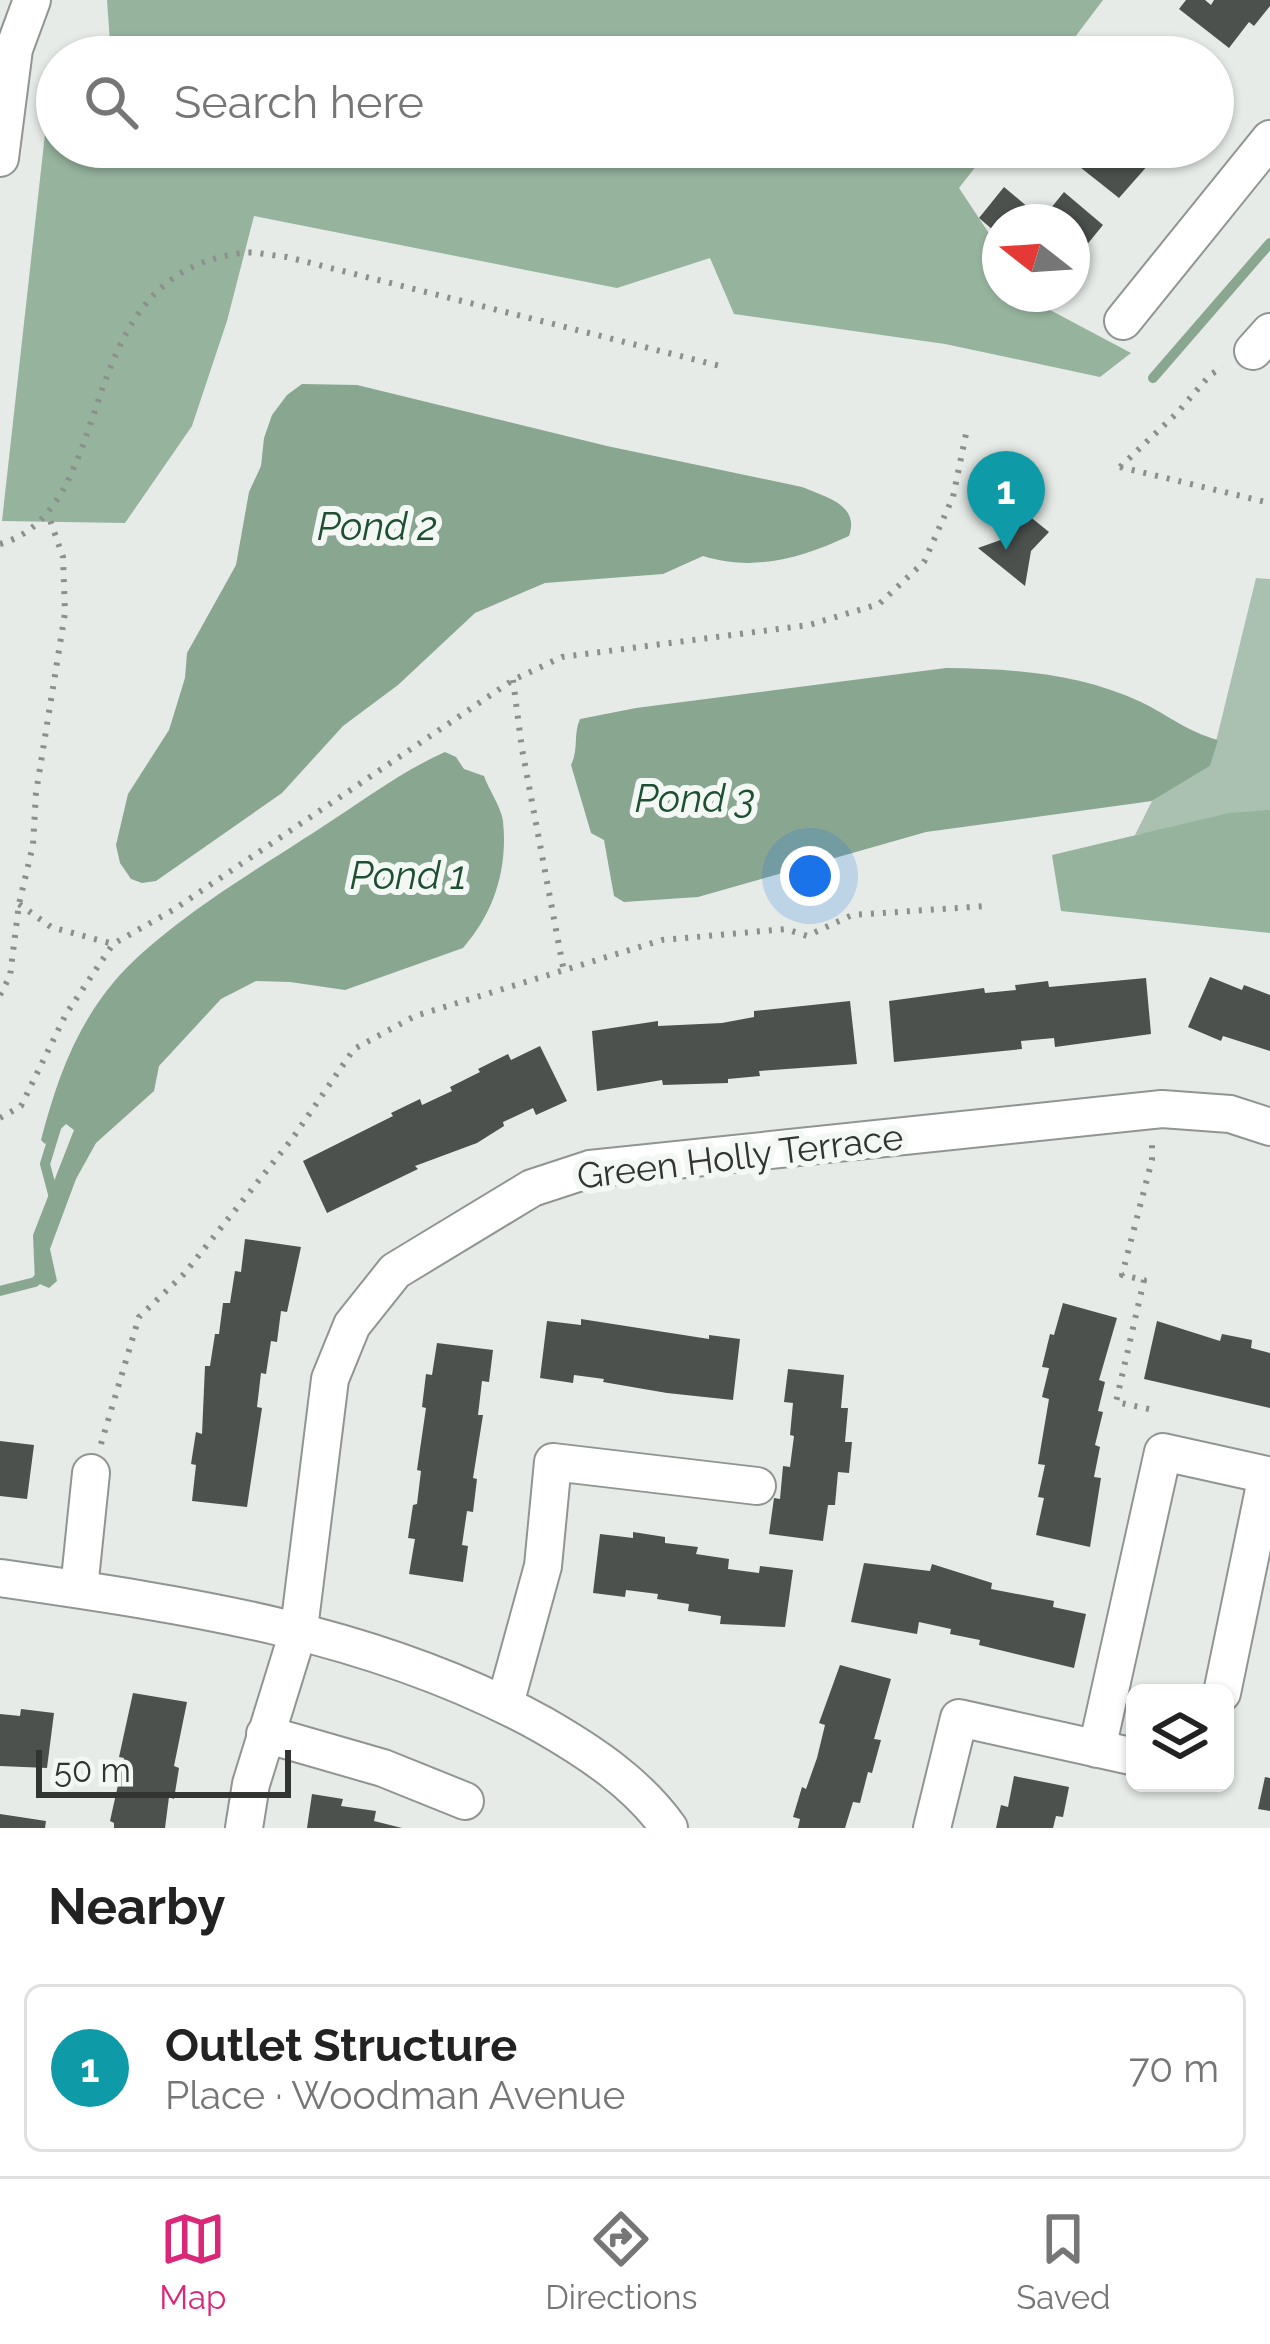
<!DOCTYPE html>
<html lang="en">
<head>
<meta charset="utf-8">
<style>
	:root { --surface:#fff; --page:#f6f6f6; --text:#222; --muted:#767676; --line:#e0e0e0; --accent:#db2777 }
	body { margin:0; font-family:Raleway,sans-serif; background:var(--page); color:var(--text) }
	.controls { position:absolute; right:36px; bottom:36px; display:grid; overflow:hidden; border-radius:18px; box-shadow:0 3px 9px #0004 }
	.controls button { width:108px; height:108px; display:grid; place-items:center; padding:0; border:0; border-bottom:3px solid var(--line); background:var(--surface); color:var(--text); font:60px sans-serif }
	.compass { position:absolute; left:982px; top:204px; width:108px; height:108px; border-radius:50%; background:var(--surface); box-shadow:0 3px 9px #0004; rotate:287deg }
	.scale { position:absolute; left:36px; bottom:30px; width:255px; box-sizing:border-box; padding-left:12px; border:6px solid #323432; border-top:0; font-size:33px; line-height:42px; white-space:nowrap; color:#323432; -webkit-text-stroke:9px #f3f8f4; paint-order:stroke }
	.you { position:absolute; left:810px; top:876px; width:42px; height:42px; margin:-30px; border:9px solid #fff; border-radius:50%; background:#1a73e8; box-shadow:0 0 0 18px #1a73e833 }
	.badge { display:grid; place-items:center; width:78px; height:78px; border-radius:50%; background:var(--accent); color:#fff; font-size:39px; font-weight:700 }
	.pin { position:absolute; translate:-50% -99px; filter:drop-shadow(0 3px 6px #0008) }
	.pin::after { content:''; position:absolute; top:63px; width:42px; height:36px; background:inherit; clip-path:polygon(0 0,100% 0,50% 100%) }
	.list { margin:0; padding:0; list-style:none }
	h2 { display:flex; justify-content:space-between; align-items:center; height:156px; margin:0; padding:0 48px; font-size:51px }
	h2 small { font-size:39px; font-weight:400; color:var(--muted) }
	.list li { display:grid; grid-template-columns:78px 1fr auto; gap:36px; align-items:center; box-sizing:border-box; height:168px; margin:0 24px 24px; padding:0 24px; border:3px solid var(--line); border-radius:18px }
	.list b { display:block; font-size:45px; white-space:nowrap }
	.list p { margin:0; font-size:39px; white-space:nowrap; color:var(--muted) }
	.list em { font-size:39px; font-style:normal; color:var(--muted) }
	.icon { flex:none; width:66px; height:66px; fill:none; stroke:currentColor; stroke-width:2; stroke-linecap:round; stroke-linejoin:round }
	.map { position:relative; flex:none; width:1270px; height:1828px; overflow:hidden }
	.search { position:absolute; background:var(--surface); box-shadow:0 3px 9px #0004; left:36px; right:36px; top:36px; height:132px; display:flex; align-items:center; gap:30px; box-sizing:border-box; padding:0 42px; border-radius:66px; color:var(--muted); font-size:45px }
	.sheet { height:348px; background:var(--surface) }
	nav { display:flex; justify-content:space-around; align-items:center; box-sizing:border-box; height:168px; border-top:3px solid var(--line); background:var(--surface); font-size:33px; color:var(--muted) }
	nav a { display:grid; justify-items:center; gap:6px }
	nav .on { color:var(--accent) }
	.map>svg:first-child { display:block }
	.green { fill:#aac0b0 }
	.forest { fill:#96b39e }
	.water { fill:#89a691 }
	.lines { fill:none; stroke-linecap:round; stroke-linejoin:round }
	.stream { stroke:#89a691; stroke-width:10 }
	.building { fill:#4d514e }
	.minor-casing { stroke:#909591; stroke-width:40 }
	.path { stroke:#8c908d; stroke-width:6; stroke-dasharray:3 9; stroke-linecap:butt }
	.minor { stroke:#fff; stroke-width:36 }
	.labels { text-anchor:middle; stroke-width:12; stroke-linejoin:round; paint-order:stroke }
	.street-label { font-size:36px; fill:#323432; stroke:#f3f8f4 }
	.water-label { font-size:39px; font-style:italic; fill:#1e4f31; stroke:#f3f8f4 }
</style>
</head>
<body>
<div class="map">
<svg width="1270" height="1828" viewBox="0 0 1270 1828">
	<rect width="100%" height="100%" fill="#e6ebe7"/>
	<path class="green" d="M1256 578 1270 579V817L1135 835 1152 801 1210 766Z"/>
	<path class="forest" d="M107 0H1103L1060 57H111Z
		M57 111V147H991L959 188 1000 250V294H1029L1035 302 1131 353 1100 377 945 344 734 314 710 258 617 288 254 216 227 321 192 426 125 523 2 521 47 116Z
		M1270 810V933L1061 911 1052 855 1229 813Z"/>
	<path class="water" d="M302 384 357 385 607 446 802 487C826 497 860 505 849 536 801 558 755 572 703 556L663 574 545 583 475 613 398 685 343 726 282 793 156 881 142 883 131 879 120 863 116 845 128 794 169 730 185 678 187 653 236 565 249 492 261 466 264 438 272 415 287 395Z
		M946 668C1015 669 1078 673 1141 702 1168 715 1188 732 1218 740L1210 766 1152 801 926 832 698 897 624 902 614 896 604 840 591 833 571 765C579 749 573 734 580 719L636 708Z
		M445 752 456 757 464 769 484 776C489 790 501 807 503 821 508 869 494 913 463 948L345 990 290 982 256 981 221 999 159 1066 154 1091 96 1143 76 1179 50 1249 57 1281 49 1288 35 1282 33 1235 74 1130 66 1124 45 1144 41 1140C56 1083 74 1030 113 983 162 925 255 871 319 829 360 803 400 772 445 752Z"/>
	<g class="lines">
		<path class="stream" d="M1153 378 1270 243
			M53 1194 45 1164 57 1125
			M0 1291 35 1282 45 1271"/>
	</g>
	<path class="building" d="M1186 0H1205L1211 5 1214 0H1270V6L1254 26 1249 22 1229 48 1179 9Z
		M1184 45 1199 57H1175Z
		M1073 147H1089L1100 155 1106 147H1164L1119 198 1066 156Z
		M1004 187 1042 219 1064 192 1103 225 1081 252 1075 248 1072 252V222H1000V236L979 218Z
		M1028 515 1049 532 1031 551 1025 586 978 548 1009 537Z
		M1210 977 1242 990 1244 985 1270 995V1051L1223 1036 1221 1041 1188 1027Z
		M1146 978 1151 1034 1055 1047 1054 1038 1021 1041 1022 1049 894 1062 889 1001 984 988 985 993 1016 990 1015 985 1048 981 1049 987Z
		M850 1001 857 1064 759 1071 760 1076 728 1079V1083L663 1085 662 1080 597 1091 592 1031 658 1021V1026L722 1023 754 1017V1011Z
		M540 1046 567 1101 536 1115 533 1108 503 1122 504 1126 477 1143 415 1166 418 1169 327 1213 303 1161 393 1116 391 1113 420 1099 422 1105 452 1091 450 1087 480 1072 478 1069 508 1054 511 1060Z
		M245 1239 301 1247 287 1312 281 1311 277 1342 271 1341 266 1374 261 1373 257 1407 262 1408 247 1507 192 1501 196 1465 191 1464 196 1432 202 1434 205 1366H210L215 1334H219L223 1303H230L235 1271 241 1272Z
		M1063 1303 1117 1318 1099 1380 1105 1382 1098 1411 1103 1412 1095 1445 1100 1447 1094 1477 1101 1478 1090 1547 1036 1535 1044 1498 1038 1497 1045 1465 1038 1464 1049 1399 1042 1397 1049 1368 1042 1367 1050 1334 1054 1335Z
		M581 1319 709 1339V1335L740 1339 733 1400 667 1393 603 1382 604 1379 574 1375 573 1383 540 1378 547 1321 581 1325Z
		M1157 1321 1220 1341 1222 1334 1252 1340 1251 1348 1270 1353V1408L1144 1379Z
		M437 1343 493 1350 489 1382 482 1381 478 1415H483L473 1478 477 1479 473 1512 467 1511 462 1545 468 1546 463 1582 409 1574 415 1539 408 1538 413 1505 417 1504 421 1471 417 1470 426 1408 422 1407 426 1374 432 1375Z
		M788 1369 844 1375 841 1408H848L845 1442H852L849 1473 838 1472 835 1505H828L823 1541 769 1534 774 1498 780 1499 783 1466 790 1467 794 1436 790 1435 793 1403 784 1402Z
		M0 1441 34 1445 27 1499 0 1496Z
		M633 1532 665 1537V1543L698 1547 696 1554 729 1559 728 1569 759 1573 760 1566 793 1570 785 1627 720 1624 721 1616 688 1611 689 1604 657 1599 658 1594 626 1590 625 1597 593 1593 600 1534 633 1538Z
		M864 1563 930 1571 932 1564 992 1583 991 1589 1054 1601 1053 1607 1086 1614 1074 1668 979 1645 980 1640 950 1634 951 1629 919 1622 917 1634 851 1622Z
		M840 1665 891 1679 874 1739 881 1740 872 1773 868 1772 860 1803 853 1802 845 1828H798L800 1819 793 1817 802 1787 806 1789 817 1758 825 1725 819 1723Z
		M133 1693 187 1702 174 1766 179 1768 174 1799 169 1797 165 1828H114V1823L110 1821 124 1758 119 1757Z
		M21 1709 54 1713 47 1768 0 1766V1714L20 1716Z
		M1014 1776 1069 1787 1063 1817 1056 1816 1053 1828H996L1001 1805 1008 1807Z
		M1265 1777 1270 1778V1811L1258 1809Z
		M312 1794 343 1799 341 1806 376 1811 374 1821 402 1828H307Z
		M0 1814 46 1821 45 1828H0Z"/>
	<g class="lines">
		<defs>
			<path id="minor" d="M0 158 14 49 32 0
				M1123 321 1270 139
				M1253 351 1270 332
				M0 1578C187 1605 375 1632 543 1725 590 1752 637 1783 669 1828
				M79 1589 91 1473
				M505 1704 543 1566 553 1462 757 1486
				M265 1734 383 1768 465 1801
				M1097 1749 1163 1452 1267 1475 1222 1693
				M244 1828 251 1784 299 1629 330 1379 352 1325 395 1271 532 1188 590 1169 1162 1109 1230 1114 1270 1127
				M932 1828 959 1718 1135 1757"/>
		</defs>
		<use href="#minor" class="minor-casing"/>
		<path class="path" d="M1120 467 1177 413 1210 375 1223 367
			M1120 467 1270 503
			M0 544C123 508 65 276 241 253 255 251 273 256 287 257L720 366
			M513 680 522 749 564 972
			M19 904 51 927 113 944
			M0 995 10 976 19 904 33 845 36 793 65 613 63 557 49 517
			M0 1118 21 1106 66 1014 113 944 173 910 513 680 562 657 809 625 879 604 924 562 953 497 967 429
			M1149 1409 1116 1402 1144 1280 1122 1275 1152 1160V1143
			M101 1444 139 1317 184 1274 292 1139 354 1049 415 1016 662 940 786 929 807 936 852 915 987 906"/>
		<use href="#minor" class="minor"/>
	</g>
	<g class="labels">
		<g class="street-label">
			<text transform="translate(740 1156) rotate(-7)" y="13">Green Holly Terrace</text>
		</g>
		<g class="water-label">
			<text x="377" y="540">Pond 2</text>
			<text x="695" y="812">Pond 3</text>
			<text x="408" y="889">Pond 1</text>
		</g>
	</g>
</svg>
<div class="controls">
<button><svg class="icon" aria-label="layers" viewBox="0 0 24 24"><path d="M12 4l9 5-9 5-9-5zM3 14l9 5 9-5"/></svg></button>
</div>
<svg class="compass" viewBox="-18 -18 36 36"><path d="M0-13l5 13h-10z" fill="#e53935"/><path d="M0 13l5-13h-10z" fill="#767676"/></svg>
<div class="scale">50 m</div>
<div class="you"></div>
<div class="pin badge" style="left:1006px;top:550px;background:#0f9aa8">1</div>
<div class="search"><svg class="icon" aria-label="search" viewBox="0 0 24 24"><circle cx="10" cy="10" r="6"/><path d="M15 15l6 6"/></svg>Search here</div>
</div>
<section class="sheet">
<h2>Nearby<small></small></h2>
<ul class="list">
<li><span class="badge" style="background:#0f9aa8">1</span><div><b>Outlet Structure</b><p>Place · Woodman Avenue</p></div><em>70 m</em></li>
</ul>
</section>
<nav>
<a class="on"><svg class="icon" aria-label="map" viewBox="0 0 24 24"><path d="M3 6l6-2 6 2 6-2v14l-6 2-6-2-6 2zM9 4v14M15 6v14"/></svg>Map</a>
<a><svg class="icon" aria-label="directions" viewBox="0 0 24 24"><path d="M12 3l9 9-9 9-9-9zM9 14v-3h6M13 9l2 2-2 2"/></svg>Directions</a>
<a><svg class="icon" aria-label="saved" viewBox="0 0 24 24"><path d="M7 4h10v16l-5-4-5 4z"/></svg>Saved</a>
</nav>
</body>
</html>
